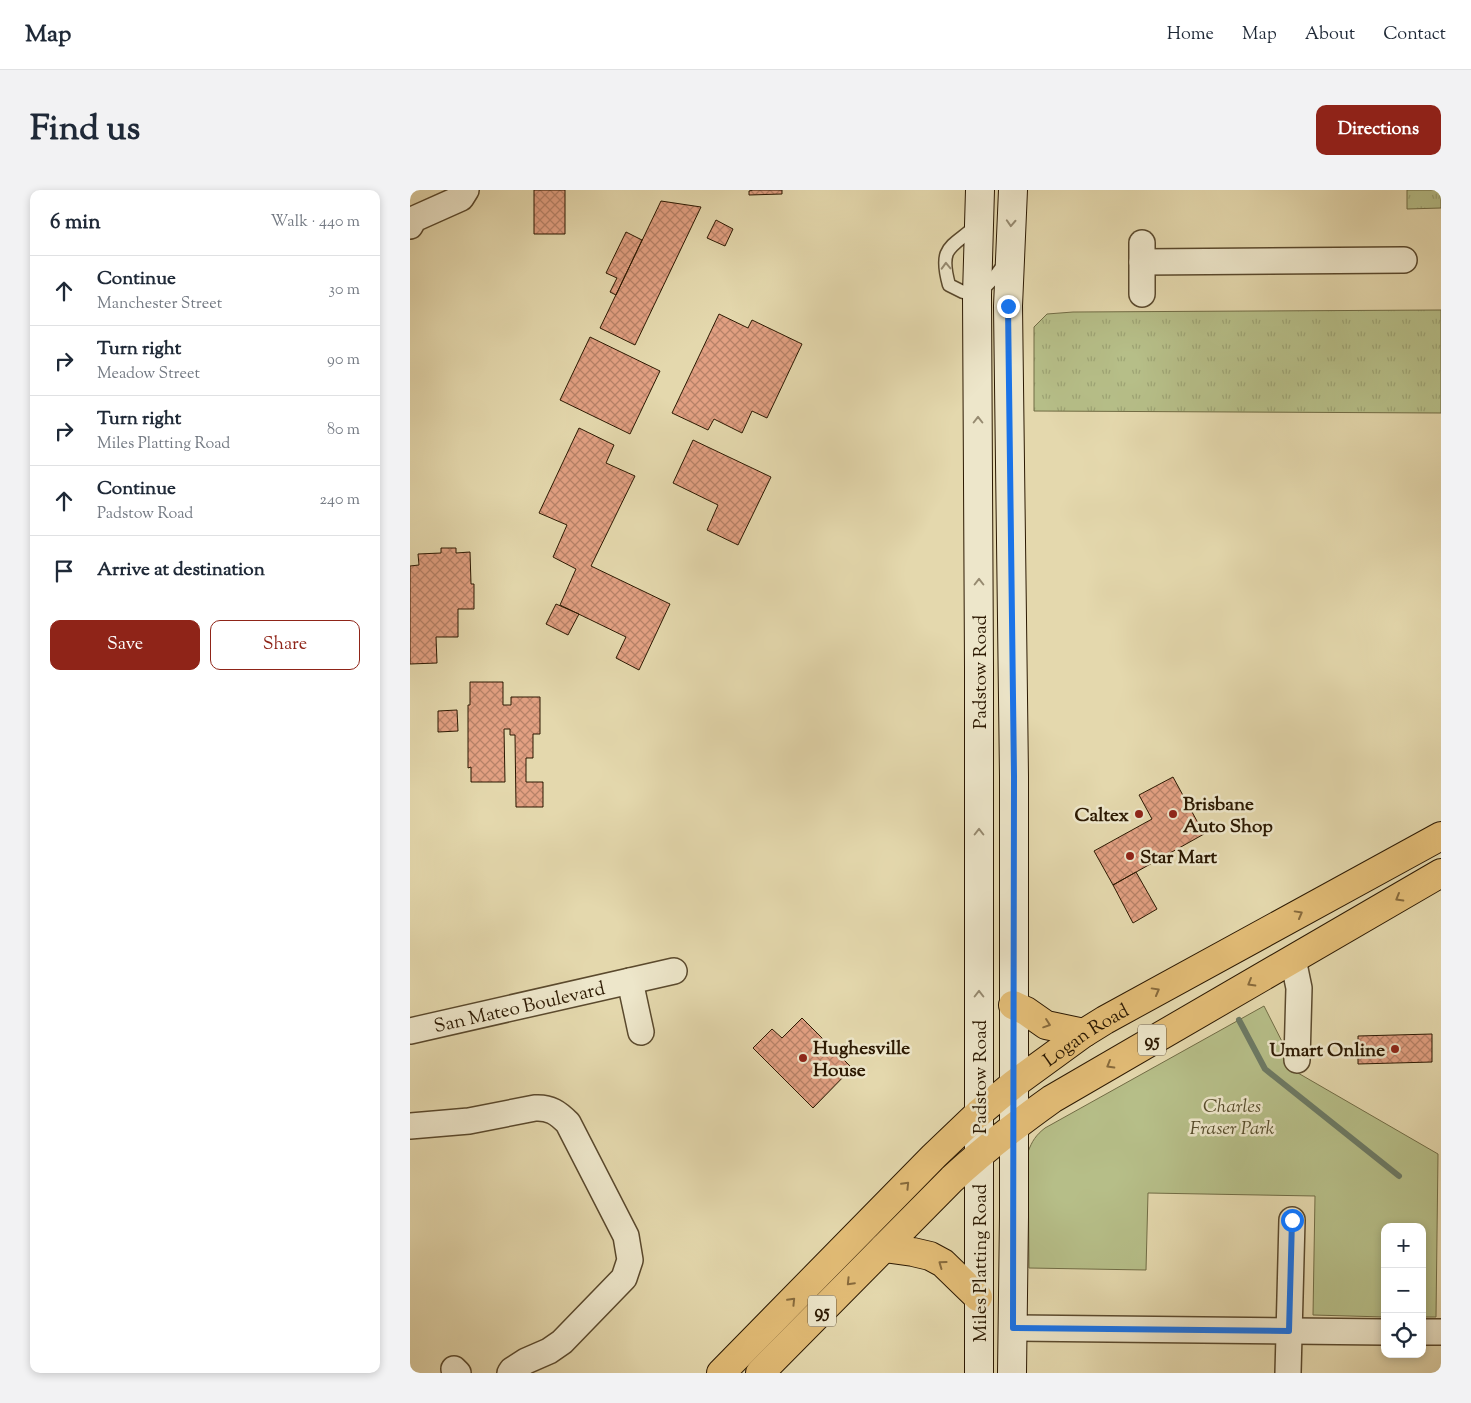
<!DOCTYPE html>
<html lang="en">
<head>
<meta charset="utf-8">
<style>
	:root { --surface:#fff; --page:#f2f2f3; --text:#1f2937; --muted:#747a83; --line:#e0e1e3; --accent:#8f2418 }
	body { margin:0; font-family:"Sorts Mill Goudy",serif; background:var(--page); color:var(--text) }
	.controls { position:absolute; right:15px; bottom:15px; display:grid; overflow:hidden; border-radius:10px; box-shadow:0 2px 8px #0003 }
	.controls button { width:45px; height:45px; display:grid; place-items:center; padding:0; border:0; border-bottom:1px solid var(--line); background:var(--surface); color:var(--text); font:25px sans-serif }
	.stop { position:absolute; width:15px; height:15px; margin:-11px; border:4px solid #1a73e8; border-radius:50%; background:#fff }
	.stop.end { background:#1a73e8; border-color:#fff; box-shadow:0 1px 5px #0008 }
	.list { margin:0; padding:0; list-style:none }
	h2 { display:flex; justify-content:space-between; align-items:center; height:65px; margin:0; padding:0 20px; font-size:21px }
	h2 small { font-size:16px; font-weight:400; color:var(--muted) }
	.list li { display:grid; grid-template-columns:32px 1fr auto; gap:15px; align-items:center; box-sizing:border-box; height:70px; padding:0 20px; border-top:1px solid var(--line) }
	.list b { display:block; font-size:19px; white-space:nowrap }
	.list p { margin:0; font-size:16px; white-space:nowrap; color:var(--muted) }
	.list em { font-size:16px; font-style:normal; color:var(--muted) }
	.actions { display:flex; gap:10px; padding:15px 20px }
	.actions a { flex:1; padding:11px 0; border:1px solid var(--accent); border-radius:10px; text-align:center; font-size:18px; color:var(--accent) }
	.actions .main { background:var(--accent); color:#fff }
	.icon { flex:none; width:28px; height:28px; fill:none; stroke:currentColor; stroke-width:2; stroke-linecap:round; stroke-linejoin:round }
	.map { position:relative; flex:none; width:1031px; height:1183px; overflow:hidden; border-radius:10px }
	header { display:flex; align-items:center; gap:30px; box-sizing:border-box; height:70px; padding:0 25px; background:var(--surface); border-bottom:1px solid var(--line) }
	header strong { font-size:24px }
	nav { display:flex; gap:28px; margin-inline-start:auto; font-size:18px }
	.intro { display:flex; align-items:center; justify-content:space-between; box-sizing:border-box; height:120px; padding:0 30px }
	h1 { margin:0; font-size:35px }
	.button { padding:12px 22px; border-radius:10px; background:var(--accent); color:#fff; font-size:18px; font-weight:700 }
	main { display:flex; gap:30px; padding:0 30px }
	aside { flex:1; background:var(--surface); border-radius:10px; box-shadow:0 2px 8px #0003 }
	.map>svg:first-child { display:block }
	.grass { fill:url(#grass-tufts); stroke:#716c45 }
	.park { fill:#b6be88; stroke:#716c45 }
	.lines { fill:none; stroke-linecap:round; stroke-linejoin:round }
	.stream { stroke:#6c7a65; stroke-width:6 }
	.building { fill:url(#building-cross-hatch); stroke:#2c1902 }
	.service-casing { stroke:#5a492d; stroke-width:15 }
	.minor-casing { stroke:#5a492d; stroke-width:28 }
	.secondary-casing { stroke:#2c1902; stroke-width:30 }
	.primary-casing { stroke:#2c1902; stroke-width:30 }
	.service { stroke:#ede6ca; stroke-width:12 }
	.minor { stroke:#ede6ca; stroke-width:25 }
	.secondary { stroke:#ede6ca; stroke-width:28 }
	.primary { stroke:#e2bc76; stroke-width:28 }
	.oneway { stroke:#968a70 }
	.oneway2 { stroke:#876a3c }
	.route { stroke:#1a73e8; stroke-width:6 }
	.poi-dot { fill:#8f2418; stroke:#ede6ca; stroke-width:2 }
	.labels { text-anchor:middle; stroke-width:5; stroke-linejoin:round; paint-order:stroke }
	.shield { fill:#ede6ca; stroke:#66563e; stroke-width:1 }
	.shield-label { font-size:18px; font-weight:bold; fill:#2c1902 }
	.street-label { font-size:19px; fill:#2c1902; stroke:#ede6ca }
	.poi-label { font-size:19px; font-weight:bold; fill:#2c1902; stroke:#ede6ca; text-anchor:start }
	.park-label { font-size:19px; font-style:italic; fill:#554b2a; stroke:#ede6ca }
</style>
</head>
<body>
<header>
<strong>Map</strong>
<nav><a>Home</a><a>Map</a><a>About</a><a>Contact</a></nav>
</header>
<div class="intro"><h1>Find us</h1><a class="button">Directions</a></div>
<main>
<aside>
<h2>6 min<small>Walk · 440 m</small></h2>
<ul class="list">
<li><svg class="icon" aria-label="ahead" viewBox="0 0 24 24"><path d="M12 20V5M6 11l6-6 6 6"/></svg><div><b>Continue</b><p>Manchester Street</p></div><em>30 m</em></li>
<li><svg class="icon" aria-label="right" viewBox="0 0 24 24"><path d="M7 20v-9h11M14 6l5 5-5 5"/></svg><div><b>Turn right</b><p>Meadow Street</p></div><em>90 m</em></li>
<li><svg class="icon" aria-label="right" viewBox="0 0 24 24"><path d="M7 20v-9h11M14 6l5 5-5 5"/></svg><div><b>Turn right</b><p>Miles Platting Road</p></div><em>80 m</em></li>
<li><svg class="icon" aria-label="ahead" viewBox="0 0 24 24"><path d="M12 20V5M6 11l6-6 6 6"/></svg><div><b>Continue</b><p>Padstow Road</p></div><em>240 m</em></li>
<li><svg class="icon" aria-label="arrive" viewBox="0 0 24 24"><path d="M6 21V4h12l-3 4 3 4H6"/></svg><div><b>Arrive at destination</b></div></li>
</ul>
<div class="actions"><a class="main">Save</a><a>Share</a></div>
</aside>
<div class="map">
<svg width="1031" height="1183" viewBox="0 0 1031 1183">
	<defs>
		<pattern id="grass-tufts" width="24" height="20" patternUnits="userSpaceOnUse" patternTransform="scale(1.25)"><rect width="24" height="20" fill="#b6be88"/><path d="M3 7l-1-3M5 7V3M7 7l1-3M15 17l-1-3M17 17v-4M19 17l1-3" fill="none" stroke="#9da374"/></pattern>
		<pattern id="building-cross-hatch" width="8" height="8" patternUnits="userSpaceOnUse" patternTransform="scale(1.25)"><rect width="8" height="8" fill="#e2a082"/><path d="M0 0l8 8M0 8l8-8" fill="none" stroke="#b78268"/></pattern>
	</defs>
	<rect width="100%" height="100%" fill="#e4d8ad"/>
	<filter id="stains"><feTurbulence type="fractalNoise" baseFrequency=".004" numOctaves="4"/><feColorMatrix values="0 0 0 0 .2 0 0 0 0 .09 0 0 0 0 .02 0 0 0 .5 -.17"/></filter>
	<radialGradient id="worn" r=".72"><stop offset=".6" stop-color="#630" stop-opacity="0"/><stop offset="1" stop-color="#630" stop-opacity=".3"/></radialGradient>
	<path class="grass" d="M997 0H1031V18L997 19Z
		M1031 120V223L624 221V137L637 124 663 122Z"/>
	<path class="park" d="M854 816 888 883 1028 964 1026 1127H1012V1037H975V1127L903 1125 905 1006 738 1003 736 1080 619 1078 618 962C622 951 626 945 635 938Z"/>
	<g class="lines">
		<path class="stream" d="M829 830 855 879 989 986"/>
	</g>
	<path class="building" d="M124 0H155V44H124Z
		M372 0V4L339 5V1L343 0Z
		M251 11 291 17 225 155 190 138Z
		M306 30 323 39 315 56 297 48Z
		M216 42 232 50 206 105 200 102 207 88 196 83Z
		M309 124 338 138 342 130 392 154 357 228 342 221 332 243 304 229 298 240 262 223Z
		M180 147 250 181 220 244 150 210Z
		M169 238 204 255 196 273 225 286 181 376 260 414 229 480 206 468 216 447 150 415 166 379 143 367 157 335 129 323Z
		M283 250 361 287 328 355 297 340 308 315 263 293Z
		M31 358H46V363L60 362 61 394H64V419H48V447H26L27 473 0 474V376L9 375 8 364 31 363Z
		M146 414 169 424 158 445 136 434Z
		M60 492H93V515H101V507H130V544H123V568H116V592H133V617H106L105 545H100V539H94L95 592H61V577L58 578V515H60Z
		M47 520 48 541 28 542V521Z
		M763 587 794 644 703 695 684 661 742 629 729 605Z
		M726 682 747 719 723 733 703 695Z
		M392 828 442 878 403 918 343 858 362 839 372 848Z
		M1022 844V872L948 874V846Z"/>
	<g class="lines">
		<defs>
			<path id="service" d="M567 35C542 58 528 55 539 95L553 102 567 105 583 89 595 73"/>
			<g id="minor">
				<path d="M0 36 4 29 51 8 56 0"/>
				<path d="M732 72 994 70"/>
				<path d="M732 104V53"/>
				<path d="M883 769 889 798 887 870"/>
				<path d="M220 791 231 842"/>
				<path id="s1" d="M0 841 264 781"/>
				<path d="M0 936 59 931 125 918C140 917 148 923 158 933L216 1046 220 1070 214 1088 152 1152 139 1161 116 1171 102 1180 100 1183"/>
				<path d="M603 1138 975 1142"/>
				<path d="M1012 1142H1031"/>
				<path d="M44 1179 48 1183"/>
				<path d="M878 1183 882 1030"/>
			</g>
			<path id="secondary" d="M569 1183V476L567 105 570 0
				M602 1183 604 1027V586L598 116 603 0"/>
			<g id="primary">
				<path d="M603 815 616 821 636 835 674 843"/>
				<path d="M474 1058 503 1062 520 1066 533 1073 568 1107"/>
				<path id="s2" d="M311 1183 524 966 569 923 604 894 674 843 695 830 1031 646"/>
				<path d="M350 1183 542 989C573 960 607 934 642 909L1031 683"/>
			</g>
		</defs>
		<use href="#service" class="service-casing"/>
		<use href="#minor" class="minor-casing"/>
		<use href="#secondary" class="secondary-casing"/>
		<use href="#primary" class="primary-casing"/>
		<use href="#service" class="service"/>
		<use href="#minor" class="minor"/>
		<use href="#secondary" class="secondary"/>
		<use href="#primary" class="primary"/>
	</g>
	<defs><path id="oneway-chevron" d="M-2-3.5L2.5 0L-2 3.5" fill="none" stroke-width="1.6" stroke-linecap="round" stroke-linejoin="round" transform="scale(1.25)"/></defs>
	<g class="oneway">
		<use href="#oneway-chevron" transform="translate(601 33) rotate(93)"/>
		<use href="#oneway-chevron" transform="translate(536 76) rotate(-92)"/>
		<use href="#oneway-chevron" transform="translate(568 230) rotate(-90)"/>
		<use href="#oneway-chevron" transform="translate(569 392) rotate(-90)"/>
		<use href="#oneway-chevron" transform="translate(569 642) rotate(-90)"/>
		<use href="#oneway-chevron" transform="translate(569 804) rotate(-90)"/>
	</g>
	<g class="oneway2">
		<use href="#oneway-chevron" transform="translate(989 708) rotate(150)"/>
		<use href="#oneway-chevron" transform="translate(889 724) rotate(-29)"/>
		<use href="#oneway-chevron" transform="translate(841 793) rotate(150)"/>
		<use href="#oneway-chevron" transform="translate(746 801) rotate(-29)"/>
		<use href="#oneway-chevron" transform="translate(637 834) rotate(19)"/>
		<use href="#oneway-chevron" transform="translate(700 875) rotate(150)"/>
		<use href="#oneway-chevron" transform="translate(496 995) rotate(-46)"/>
		<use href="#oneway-chevron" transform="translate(532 1074) rotate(-144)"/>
		<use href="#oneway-chevron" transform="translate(440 1092) rotate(134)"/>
		<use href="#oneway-chevron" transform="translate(382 1111) rotate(-46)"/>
	</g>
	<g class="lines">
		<path class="route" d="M598 116 604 586 603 1138 879 1141 882 1030"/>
	</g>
	<g class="poi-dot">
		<circle cx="729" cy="624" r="5"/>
		<circle cx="763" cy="624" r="5"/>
		<circle cx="720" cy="666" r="5"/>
		<circle cx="985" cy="859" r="5"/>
		<circle cx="393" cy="868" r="5"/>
	</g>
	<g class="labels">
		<g class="shield">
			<rect x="728" y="834.5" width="28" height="31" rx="4"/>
			<rect x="398" y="1105.5" width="28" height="31" rx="4"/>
		</g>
		<g class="shield-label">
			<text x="742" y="856">95</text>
			<text x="412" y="1127">95</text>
		</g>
		<g class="street-label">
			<text transform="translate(569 482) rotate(-90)" y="7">Padstow Road</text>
			<text dy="7" stroke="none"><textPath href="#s1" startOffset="112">San Mateo Boulevard</textPath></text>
			<text dy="7" stroke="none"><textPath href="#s2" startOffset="499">Logan Road</textPath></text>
			<text transform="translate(569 887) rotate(-90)" y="7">Padstow Road</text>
			<text transform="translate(569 1073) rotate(-90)" y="7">Miles Platting Road</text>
		</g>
		<g class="poi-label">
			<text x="773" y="620">Brisbane<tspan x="773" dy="22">Auto Shop</tspan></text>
			<text x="719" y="631" text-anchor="end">Caltex</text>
			<text x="730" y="673">Star Mart</text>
			<text x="403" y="864">Hughesville<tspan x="403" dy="22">House</tspan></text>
			<text x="975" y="866" text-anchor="end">Umart Online</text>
		</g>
		<g class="park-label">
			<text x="822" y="922">Charles<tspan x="822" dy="22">Fraser Park</tspan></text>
		</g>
	</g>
	<rect width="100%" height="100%" filter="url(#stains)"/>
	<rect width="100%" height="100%" fill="url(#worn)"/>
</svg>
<div class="controls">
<button>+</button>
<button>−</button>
<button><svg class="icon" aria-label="locate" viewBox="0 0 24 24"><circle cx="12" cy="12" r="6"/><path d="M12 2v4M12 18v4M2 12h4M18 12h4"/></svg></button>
</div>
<div class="stop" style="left:882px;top:1030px"></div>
<div class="stop end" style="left:598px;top:116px"></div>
</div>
</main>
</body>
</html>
